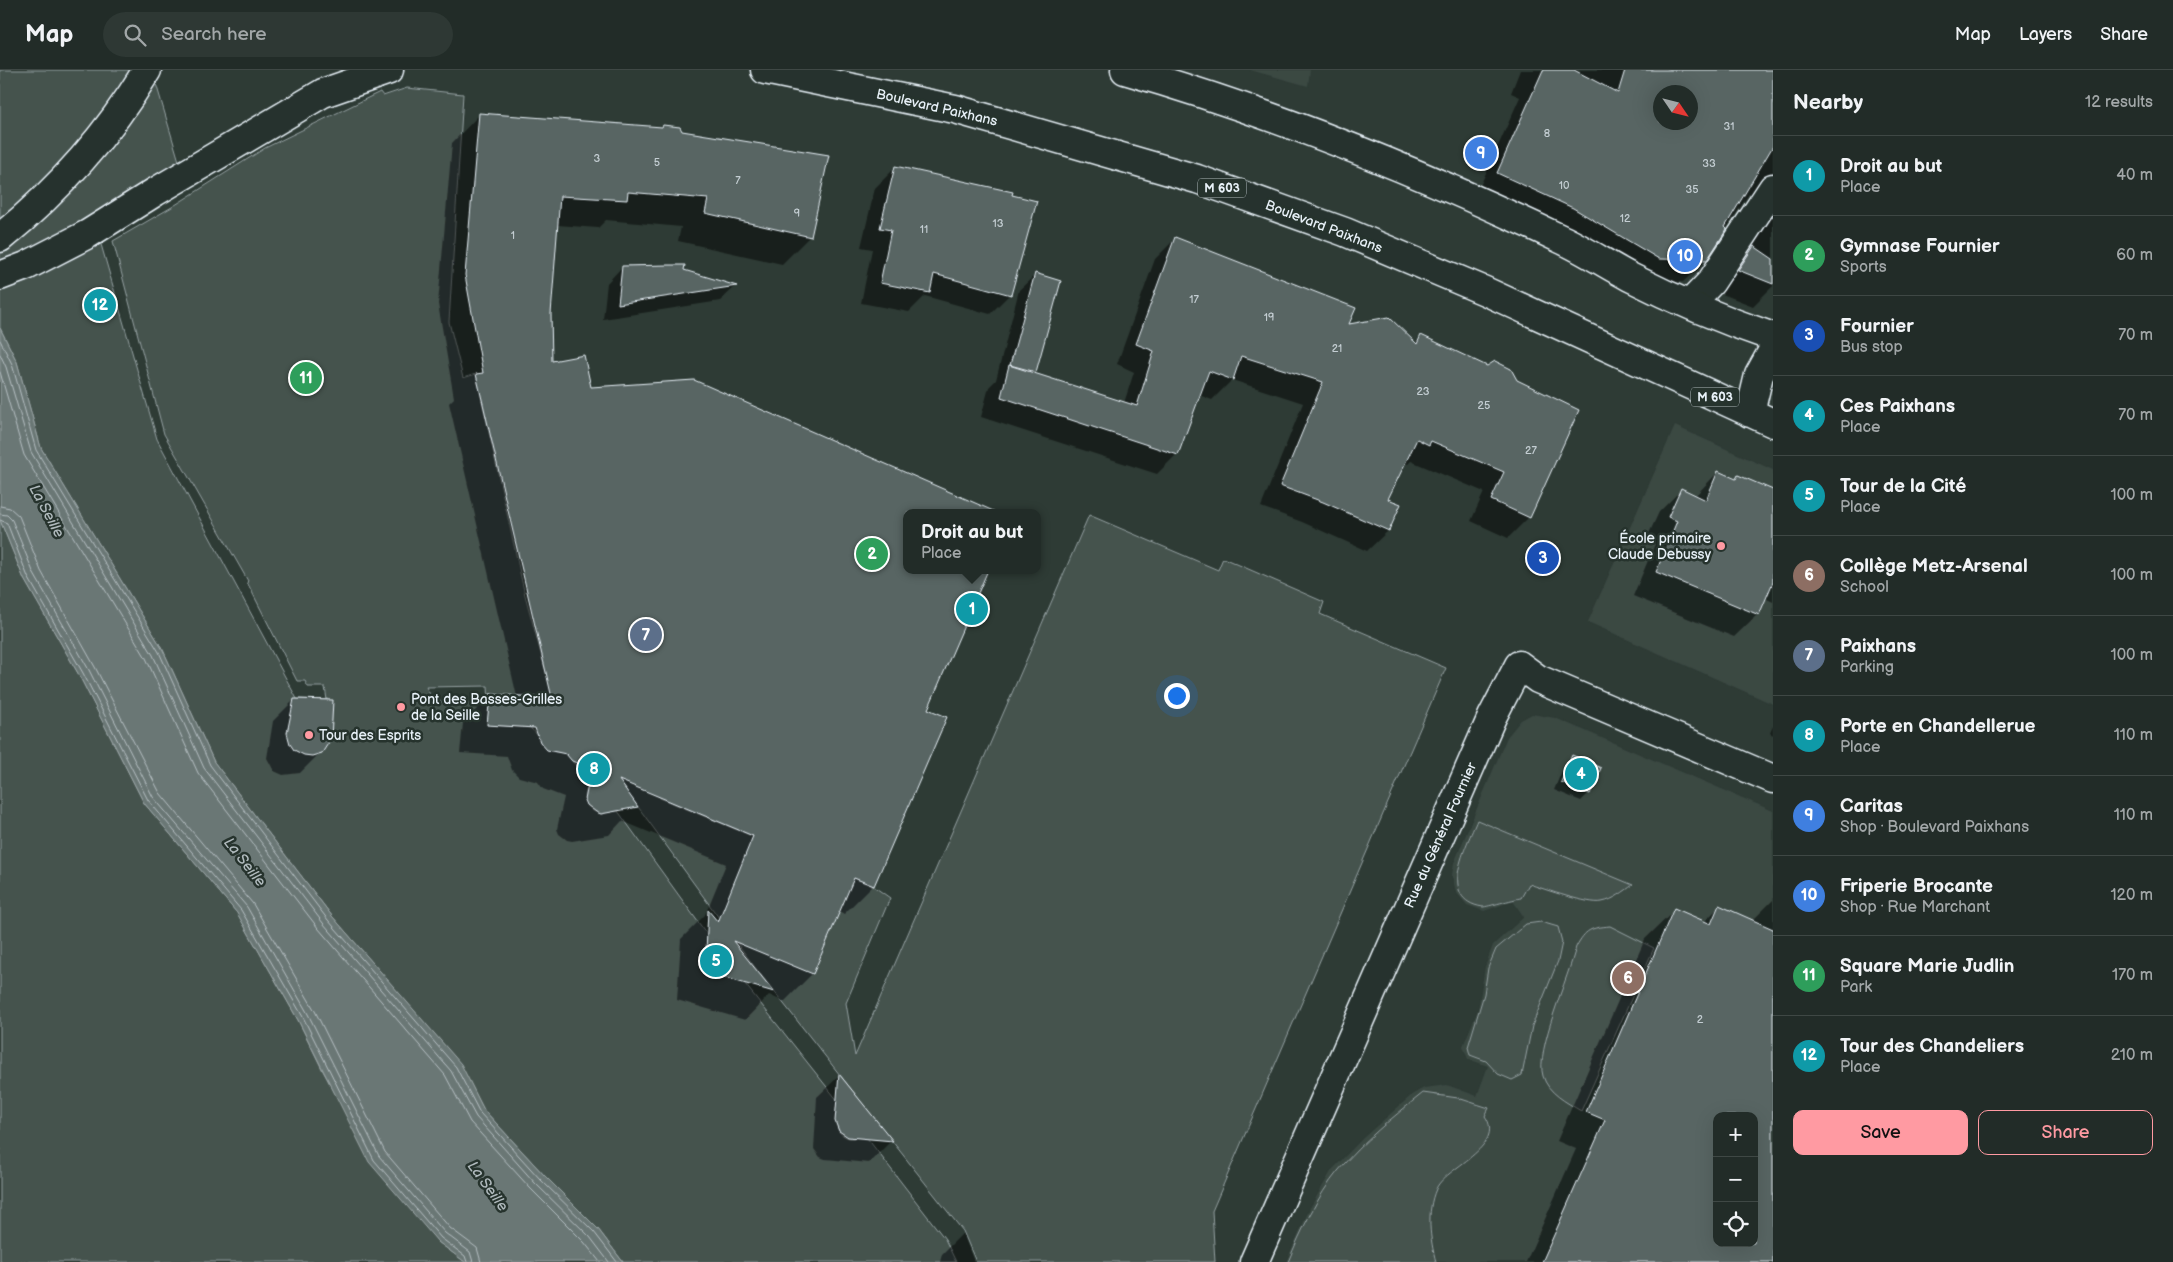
<!DOCTYPE html>
<html lang="en">
<head>
<meta charset="utf-8">
<style>
	:root { --surface:#222c28; --page:#2e3834; --text:#f1f3f6; --muted:#a2a7a8; --line:#3f4845; --accent:#ff9aa2 }
	body { margin:0; font-family:"Balsamiq Sans",sans-serif; background:var(--page); color:var(--text) }
	.controls { position:absolute; right:15px; bottom:15px; display:grid; overflow:hidden; border-radius:10px; box-shadow:0 5px 20px #0002 }
	.controls button { width:45px; height:45px; display:grid; place-items:center; padding:0; border:0; border-bottom:1px solid var(--line); background:var(--surface); color:var(--text); font:25px sans-serif }
	.compass { position:absolute; left:1653px; top:15px; width:45px; height:45px; border-radius:50%; background:var(--surface); box-shadow:0 5px 20px #0002; rotate:125deg }
	.you { position:absolute; left:1176px; top:625px; width:18px; height:18px; margin:-12px; border:4px solid #fff; border-radius:50%; background:#1a73e8; box-shadow:0 0 0 8px #1a73e833 }
	.badge { display:grid; place-items:center; width:32px; height:32px; border-radius:50%; background:var(--accent); color:#fff; font-size:16px; font-weight:700 }
	.pin { position:absolute; translate:-50% -50%; border:2px solid #fff; box-shadow:0 1px 5px #0006 }
	.popup { position:absolute; left:903px; top:439px; width:138px; height:65px; box-sizing:border-box; display:grid; place-content:center; border-radius:10px; background:var(--surface); filter:drop-shadow(0 1px 4px #0005); font-size:16px; white-space:nowrap; color:var(--muted) }
	.popup b { font-size:19px; color:var(--text) }
	.popup::after { content:''; position:absolute; left:50%; top:100%; margin-left:-10px; border:10px solid transparent; border-top-color:var(--surface) }
	.list { margin:0; padding:0; list-style:none }
	h2 { display:flex; justify-content:space-between; align-items:center; height:65px; margin:0; padding:0 20px; font-size:21px }
	h2 small { font-size:16px; font-weight:400; color:var(--muted) }
	.list li { display:grid; grid-template-columns:32px 1fr auto; gap:15px; align-items:center; box-sizing:border-box; height:80px; padding:0 20px; border-top:1px solid var(--line) }
	.list b { display:block; font-size:19px; white-space:nowrap }
	.list p { margin:0; font-size:16px; white-space:nowrap; color:var(--muted) }
	.list em { font-size:16px; font-style:normal; color:var(--muted) }
	.actions { display:flex; gap:10px; padding:15px 20px }
	.actions a { flex:1; padding:11px 0; border:1px solid var(--accent); border-radius:10px; text-align:center; font-size:18px; color:var(--accent) }
	.actions .main { background:var(--accent); color:#111 }
	.icon { flex:none; width:28px; height:28px; fill:none; stroke:currentColor; stroke-width:2; stroke-linecap:round; stroke-linejoin:round }
	.map { position:relative; flex:none; width:1773px; height:1192px; overflow:hidden }
	header { display:flex; align-items:center; gap:30px; box-sizing:border-box; height:70px; padding:0 25px; background:var(--surface); border-bottom:1px solid var(--line) }
	header strong { font-size:24px }
	nav { display:flex; gap:28px; margin-inline-start:auto; font-size:18px }
	.search { width:350px; height:45px; background:var(--page); display:flex; align-items:center; gap:12px; box-sizing:border-box; padding:0 18px; border-radius:28px; color:var(--muted); font-size:19px }
	main { display:flex }
	aside { flex:1; background:var(--surface) }
	.map>svg:first-child { display:block }
	.built { fill:#3b4843; fill-rule:evenodd }
	.green { fill:#45524e; stroke:#96a2a3; fill-rule:evenodd }
	.water { fill:#6b7775; stroke:#9da8a9 }
	.shadow { fill:#0007; fill-rule:evenodd }
	.lines { fill:none; stroke-linecap:round; stroke-linejoin:round }
	.shore { stroke:#b6c0c4; stroke-width:1 }
	.building { fill:#596563; stroke:#e8f1f8; fill-rule:evenodd }
	.minor-casing { stroke:#e8f1f8; stroke-width:31 }
	.major-casing { stroke:#e8f1f8; stroke-width:31 }
	.minor { stroke:#26332d; stroke-width:28 }
	.major { stroke:#26332d; stroke-width:28 }
	.poi-dot { fill:#ff9aa2; stroke:#26332d; stroke-width:2 }
	.labels { text-anchor:middle; stroke-width:5; stroke-linejoin:round; paint-order:stroke }
	.number-label { font-size:11px; fill:#c4ced3 }
	.shield { fill:#26332d; stroke:#aeb8bb; stroke-width:1 }
	.shield-label { font-size:12px; font-weight:bold; fill:#e8f1f8 }
	.street-label { font-size:14px; fill:#e8f1f8; stroke:#26332d }
	.poi-label { font-size:14px; fill:#e8f1f8; stroke:#26332d; text-anchor:start }
	.water-label { font-size:15px; font-style:italic; fill:#b0babd; stroke:#26332d }
</style>
</head>
<body>
<header>
<strong>Map</strong>
<div class="search"><svg class="icon" aria-label="search" viewBox="0 0 24 24"><circle cx="10" cy="10" r="6"/><path d="M15 15l6 6"/></svg>Search here</div>
<nav><a>Map</a><a>Layers</a><a>Share</a></nav>
</header>
<main>
<div class="map">
<svg width="1773" height="1192" viewBox="0 0 1773 1192">
	<rect width="100%" height="100%" fill="#2e3b35"/>
	<filter id="ink" filterUnits="userSpaceOnUse"><feTurbulence type="fractalNoise" baseFrequency=".02" numOctaves="2"/><feDisplacementMap in="SourceGraphic" scale="10" xChannelSelector="R" yChannelSelector="G"/><feConvolveMatrix kernelMatrix="1 2 1 2 8 2 1 2 1" color-interpolation-filters="sRGB"/></filter>
	<g filter="url(#ink)">
		<path class="built" d="M1250 0H1310L1308 16Z
			M1675 356 1773 400V634L1588 552Z
			M1532 644 1555 648 1773 741V1192H1286L1310 1138 1332 1100 1363 1068 1413 1024 1424 1018 1447 1015 1477 1026 1488 996 1468 989 1463 976 1478 940 1485 897 1493 875 1524 847 1513 831 1484 841 1467 835 1456 822 1452 805 1454 793 1507 667 1521 650ZM1717 1046H1754V1173H1717Z"/>
		<path class="green" d="M0 0H152L181 98 96 157 157 369 297 629 327 630 325 617H308L305 611H297L247 512 248 511 164 364 113 171 172 137 265 78 380 22 383 26 407 18 463 24 449 252 463 308 476 304 525 525 545 599 660 728 873 816 890 828 846 933 855 986 1089 445 1218 500 1223 488 1324 532 1320 544 1446 598 1212 1141 1215 1192H976L963 1161 754 896 585 664 572 630 490 624 487 655 508 656 512 651 530 653 531 659C546 670 543 685 565 682L590 714C581 727 585 740 601 744L615 737 714 874 706 880 705 902 729 909 737 904 842 1036C826 1054 844 1078 864 1064L945 1169 956 1192H623L598 1159 544 1105 484 1040 460 994 332 846 214 692 163 580 41 378 17 292 0 258ZM488 616 489 633 434 632 426 617Z
			M0 450 24 509 79 605 144 733 237 843 298 950 323 1001 345 1041 438 1172 465 1192H0Z
			M1477 750 1633 815C1624 821 1614 830 1602 832 1589 835 1544 819 1529 814L1521 828C1513 829 1487 837 1483 837 1436 830 1467 775 1477 750Z
			M1541 852 1558 857 1562 872 1558 891 1532 956 1522 1005 1512 1010 1498 1004 1486 991 1470 985 1468 977 1484 924 1488 898 1496 879 1526 854Z
			M1610 856 1654 878 1581 1041C1566 1032 1548 1023 1543 1006 1535 981 1569 906 1576 877 1586 859 1590 858 1610 856Z
			M1423 1023 1458 1028 1489 1038 1485 1046C1507 1077 1444 1098 1436 1119 1426 1142 1430 1169 1436 1192H1288C1300 1163 1318 1125 1338 1101 1362 1072 1393 1047 1423 1023Z"/>
		<path class="water" d="M0 258 17 292 41 378 163 580 214 692 332 846 461 994 484 1040 544 1105 598 1159 623 1192H465L438 1172 369 1092 298 950 237 843 144 733 79 605 24 509 0 450Z"/>
		<path class="shadow" d="M1520 0H1773V216L1753 236 1717 222 1759 126 1749 124 1706 190 1683 212 1636 211 1476 125 1520 27 1511 23ZM1660 22H1690V52H1660Z
			M480 44 681 63 810 166 782 194 678 171 681 157 606 150 598 158 557 155 550 244V292L590 318 907 443V500L926 640 945 648 872 816 844 844 839 841 812 904 784 932 769 925 745 950 677 930 681 869 705 845 726 794 622 751 609 765 572 771 567 770 559 764 557 759 564 727 543 719 538 712 519 707 512 700 507 686 460 683 463 653 491 625 517 627 449 333 454 328 438 234 452 73Z
			M895 98 1010 224 990 244 925 226 909 242 861 233 872 179 861 177 875 118Z
			M1175 169 1347 256 1415 273 1421 267 1487 297 1529 447 1508 468 1471 451 1484 422 1411 391 1408 394 1405 393 1387 430 1399 435 1388 461 1367 481 1302 452 1261 437 1303 333 1232 310 1212 330 1199 325 1177 384 1157 404 981 347 989 317 996 310 1019 220 1035 205 1034 301 1032 304 1124 333 1134 302 1117 294 1155 189Z
			M622 197 683 201 735 217 720 231 603 249 607 213Z
			M1718 402 1773 421V532L1765 528 1758 544 1734 567 1633 526 1655 474 1646 470 1659 442 1682 419 1695 426Z
			M294 630 321 682 300 703 283 705 274 701 267 688 273 651Z
			M1773 656V665L1770 663Z
			M1573 686 1589 723 1581 731 1554 720 1565 694Z
			M1773 830V1192H1526L1576 1079 1557 1071 1645 869 1675 840 1704 852 1719 837 1752 851ZM1717 1046H1754V1173H1717Z
			M839 1006 891 1071 869 1093 825 1089 820 1087 814 1079 817 1027Z
			M963 1163 974 1192H940L942 1184Z"/>
		<g class="lines">
			<path class="shore" d="M0 270 12 294 36 380 159 582 210 695 328 850 456 997 480 1043 540 1109 594 1162 617 1192
				M0 284 6 297 31 382 153 585 204 698 323 853 451 1001 476 1047 535 1113 590 1167 609 1192
				M0 302 24 385 146 588 198 703 318 858 445 1005 470 1052 530 1118 584 1172 600 1192
				M0 436 10 438 19 446 41 501 95 597 160 723 253 834 315 941 385 1082 450 1158 477 1178 481 1192
				M0 444 7 445 12 450 34 504 89 600 153 727 247 837 308 944 379 1086 445 1163 470 1182 473 1192
				M0 450 7 453 28 507 83 603 148 730 241 840 303 947 374 1090 441 1168 465 1186 467 1192"/>
		</g>
		<path class="building" d="M1543 0H1574L1618 23 1625 0H1773V76L1725 157 1727 159 1707 190 1659 189 1573 138 1497 103ZM1660 22H1690V52H1660Z
			M479 43 662 57 663 55 680 57 682 61 829 85 811 167 705 143 708 129 628 122 627 130 560 126 551 244 552 291 584 285 591 317 694 310 998 443H907V500H988L928 639 947 647 874 816 854 808 813 904 733 871 774 922 705 902 708 840 718 852 753 766 619 710 638 737 601 744 596 742 587 735 585 730 591 699 572 691 566 684 547 680 540 672 535 658 487 655 490 624 552 628 476 304 483 303 465 205Z
			M895 96 1013 122 1012 125 1037 131 1011 225 934 204 930 223 880 213 891 160 880 158Z
			M1175 167 1356 238 1349 254 1389 247 1417 274 1421 265 1487 296 1495 291 1511 299 1517 310 1579 340 1530 448 1491 430 1504 402 1431 371 1429 375 1417 369 1388 429 1401 434 1389 461 1323 432 1280 416 1323 312 1241 286 1233 310 1209 301 1178 385 1001 327 1009 295 1137 336 1154 281 1136 274Z
			M1754 176 1773 189V214L1738 200Z
			M668 195H685L684 200 737 216 618 234 622 196Z
			M1035 203 1061 211 1036 302 1010 295Z
			M1718 401 1736 409 1738 405 1773 420V512L1759 545 1656 502 1677 451 1668 447 1681 418 1706 430Z
			M294 629 333 630 331 669 322 683 312 686 304 685 294 680 290 674 287 663Z
			M1572 685 1601 698 1590 724 1561 712Z
			M1719 835 1773 859V1192H1542L1605 1050 1586 1042 1674 838 1711 854ZM1717 1046H1754V1173H1717Z
			M839 1004 893 1071 848 1067 839 1061 835 1051Z"/>
		<g class="lines">
			<defs>
				<path id="minor" d="M1690 234 1711 212 1773 118
					M1254 1192 1492 647 1519 595 1538 609 1773 709"/>
				<path id="major" d="M765 0 955 39 1197 109 1345 162 1485 221 1773 353
					M1125 0C1275 43 1420 102 1561 169 1585 180 1607 195 1630 207 1675 230 1726 251 1773 267
					M0 168C59 120 108 65 147 0
					M0 206 26 196 88 164 155 122 323 23 389 0
					M1750 343 1759 305 1773 280"/>
			</defs>
			<use href="#minor" class="minor-casing"/>
			<use href="#major" class="major-casing"/>
			<use href="#minor" class="minor"/>
			<use href="#major" class="major"/>
		</g>
	</g>
	<g class="poi-dot">
		<circle cx="1721" cy="476" r="5"/>
		<circle cx="401" cy="637" r="5"/>
		<circle cx="309" cy="665" r="5"/>
	</g>
	<g class="labels">
		<g class="number-label">
			<text x="1729" y="60">31</text>
			<text x="1547" y="67">8</text>
			<text x="597" y="92">3</text>
			<text x="657" y="96">5</text>
			<text x="1709" y="97">33</text>
			<text x="738" y="114">7</text>
			<text x="1564" y="119">10</text>
			<text x="1692" y="123">35</text>
			<text x="797" y="147">9</text>
			<text x="1625" y="152">12</text>
			<text x="998" y="157">13</text>
			<text x="924" y="163">11</text>
			<text x="513" y="169">1</text>
			<text x="1194" y="233">17</text>
			<text x="1269" y="251">19</text>
			<text x="1337" y="282">21</text>
			<text x="1423" y="325">23</text>
			<text x="1484" y="339">25</text>
			<text x="1531" y="384">27</text>
			<text x="1700" y="953">2</text>
		</g>
		<g class="shield">
			<rect x="1198" y="108.5" width="48" height="19" rx="4"/>
			<rect x="1691" y="317.5" width="48" height="19" rx="4"/>
		</g>
		<g class="shield-label">
			<text x="1222" y="122">M 603</text>
			<text x="1715" y="331">M 603</text>
		</g>
		<g class="street-label">
			<text transform="translate(937 37) rotate(13)" y="5">Boulevard Paixhans</text>
			<text transform="translate(1324 156) rotate(21)" y="5">Boulevard Paixhans</text>
			<text transform="translate(1440 765) rotate(-66)" y="5">Rue du Général Fournier</text>
		</g>
		<g class="poi-label">
			<text x="1711" y="473" text-anchor="end">École primaire<tspan x="1711" dy="16">Claude Debussy</tspan></text>
			<text x="411" y="634">Pont des Basses-Grilles<tspan x="411" dy="16">de la Seille</tspan></text>
			<text x="319" y="670">Tour des Esprits</text>
		</g>
		<g class="water-label">
			<text transform="translate(47 441) rotate(62)" y="5">La Seille</text>
			<text transform="translate(245 792) rotate(52)" y="5">La Seille</text>
			<text transform="translate(488 1116) rotate(54)" y="5">La Seille</text>
		</g>
	</g>
</svg>
<div class="controls">
<button>+</button>
<button>−</button>
<button><svg class="icon" aria-label="locate" viewBox="0 0 24 24"><circle cx="12" cy="12" r="6"/><path d="M12 2v4M12 18v4M2 12h4M18 12h4"/></svg></button>
</div>
<svg class="compass" viewBox="-18 -18 36 36"><path d="M0-13l5 13h-10z" fill="#e53935"/><path d="M0 13l5-13h-10z" fill="#a2a7a8"/></svg>
<div class="you"></div>
<div class="pin badge" style="left:972px;top:539px;background:#0f9aa8">1</div>
<div class="popup"><b>Droit au but</b>Place</div>
<div class="pin badge" style="left:872px;top:484px;background:#2e9e5b">2</div>
<div class="pin badge" style="left:1543px;top:488px;background:#1a4fb4">3</div>
<div class="pin badge" style="left:1581px;top:704px;background:#0f9aa8">4</div>
<div class="pin badge" style="left:716px;top:891px;background:#0f9aa8">5</div>
<div class="pin badge" style="left:1628px;top:908px;background:#8d6e63">6</div>
<div class="pin badge" style="left:646px;top:565px;background:#5c6f8a">7</div>
<div class="pin badge" style="left:594px;top:699px;background:#0f9aa8">8</div>
<div class="pin badge" style="left:1481px;top:83px;background:#3f7fe0">9</div>
<div class="pin badge" style="left:1685px;top:186px;background:#3f7fe0">10</div>
<div class="pin badge" style="left:306px;top:308px;background:#2e9e5b">11</div>
<div class="pin badge" style="left:100px;top:235px;background:#0f9aa8">12</div>
</div>
<aside>
<h2>Nearby<small>12 results</small></h2>
<ul class="list">
<li><span class="badge" style="background:#0f9aa8">1</span><div><b>Droit au but</b><p>Place</p></div><em>40 m</em></li>
<li><span class="badge" style="background:#2e9e5b">2</span><div><b>Gymnase Fournier</b><p>Sports</p></div><em>60 m</em></li>
<li><span class="badge" style="background:#1a4fb4">3</span><div><b>Fournier</b><p>Bus stop</p></div><em>70 m</em></li>
<li><span class="badge" style="background:#0f9aa8">4</span><div><b>Ces Paixhans</b><p>Place</p></div><em>70 m</em></li>
<li><span class="badge" style="background:#0f9aa8">5</span><div><b>Tour de la Cité</b><p>Place</p></div><em>100 m</em></li>
<li><span class="badge" style="background:#8d6e63">6</span><div><b>Collège Metz-Arsenal</b><p>School</p></div><em>100 m</em></li>
<li><span class="badge" style="background:#5c6f8a">7</span><div><b>Paixhans</b><p>Parking</p></div><em>100 m</em></li>
<li><span class="badge" style="background:#0f9aa8">8</span><div><b>Porte en Chandellerue</b><p>Place</p></div><em>110 m</em></li>
<li><span class="badge" style="background:#3f7fe0">9</span><div><b>Caritas</b><p>Shop · Boulevard Paixhans</p></div><em>110 m</em></li>
<li><span class="badge" style="background:#3f7fe0">10</span><div><b>Friperie Brocante</b><p>Shop · Rue Marchant</p></div><em>120 m</em></li>
<li><span class="badge" style="background:#2e9e5b">11</span><div><b>Square Marie Judlin</b><p>Park</p></div><em>170 m</em></li>
<li><span class="badge" style="background:#0f9aa8">12</span><div><b>Tour des Chandeliers</b><p>Place</p></div><em>210 m</em></li>
</ul>
<div class="actions"><a class="main">Save</a><a>Share</a></div>
</aside>
</main>
</body>
</html>
